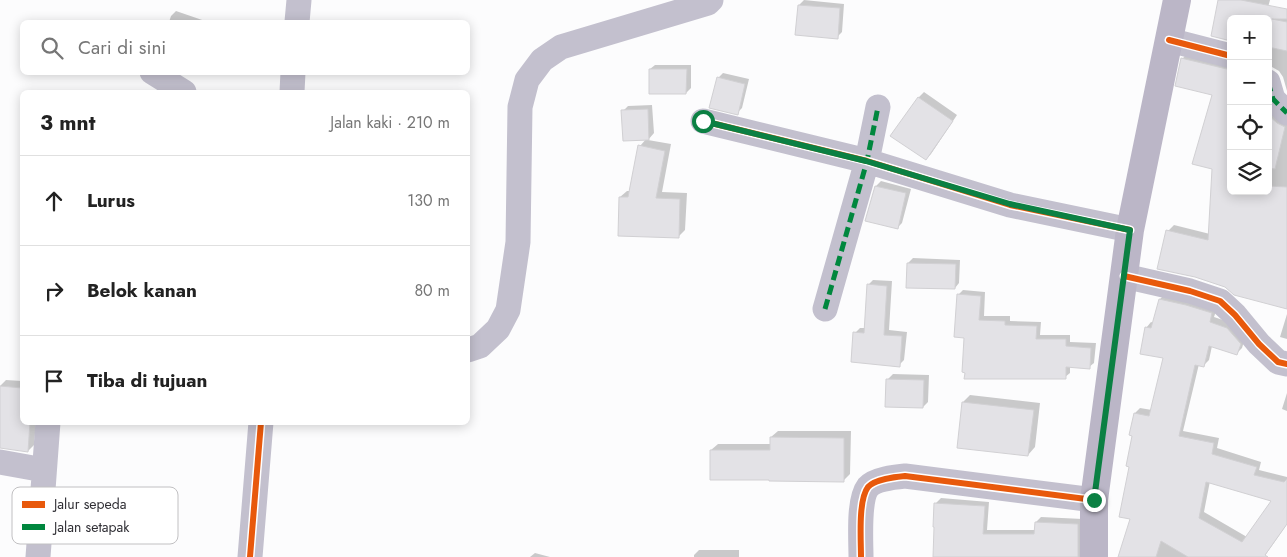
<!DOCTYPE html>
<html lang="id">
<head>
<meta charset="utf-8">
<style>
	:root { --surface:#fff; --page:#f6f6f6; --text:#222; --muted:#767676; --line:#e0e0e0 }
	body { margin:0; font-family:Jost,sans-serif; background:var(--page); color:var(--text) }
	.controls { position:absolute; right:15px; top:15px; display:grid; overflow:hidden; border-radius:8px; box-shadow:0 2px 12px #0003 }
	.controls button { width:45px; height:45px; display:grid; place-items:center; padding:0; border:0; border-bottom:1px solid var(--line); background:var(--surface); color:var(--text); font:25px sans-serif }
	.stop { position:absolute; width:15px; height:15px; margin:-11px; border:4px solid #0b8043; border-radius:50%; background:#fff }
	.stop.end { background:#0b8043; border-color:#fff; box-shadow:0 1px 5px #0008 }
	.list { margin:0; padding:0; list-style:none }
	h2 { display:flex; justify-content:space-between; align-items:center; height:65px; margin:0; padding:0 20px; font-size:21px }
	h2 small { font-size:16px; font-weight:400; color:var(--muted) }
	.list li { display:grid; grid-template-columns:32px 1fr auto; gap:15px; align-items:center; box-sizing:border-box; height:90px; padding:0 20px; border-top:1px solid var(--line) }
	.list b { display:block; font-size:19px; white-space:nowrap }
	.list em { font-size:16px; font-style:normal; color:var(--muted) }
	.icon { flex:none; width:28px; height:28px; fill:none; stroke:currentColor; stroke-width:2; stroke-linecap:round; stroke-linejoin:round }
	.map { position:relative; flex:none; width:1287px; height:557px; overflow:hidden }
	.search { position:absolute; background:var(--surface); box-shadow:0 2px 12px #0003; left:20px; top:20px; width:450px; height:55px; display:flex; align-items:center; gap:12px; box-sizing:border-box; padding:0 18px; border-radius:8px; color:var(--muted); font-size:19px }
	.panel { position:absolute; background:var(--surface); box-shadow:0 2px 12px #0003; left:20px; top:90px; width:450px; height:335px; border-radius:8px }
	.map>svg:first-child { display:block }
	.shadow { fill:#0003; fill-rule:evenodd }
	.building { fill:#e3e2e6; stroke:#d1d0d3; fill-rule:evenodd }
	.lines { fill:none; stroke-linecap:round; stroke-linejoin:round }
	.minor { stroke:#c3c0ce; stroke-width:25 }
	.major { stroke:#bbb6c7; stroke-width:28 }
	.quiet { stroke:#00873e; stroke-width:5; stroke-dasharray:10 5; stroke-linecap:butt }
	.cycleway-casing { stroke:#fff; stroke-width:9 }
	.cycleway { stroke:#e8590c; stroke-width:6 }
	.route { stroke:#0b8043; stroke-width:6 }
	.key { fill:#fff; stroke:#c1c0c2; stroke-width:1 }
	.key-label { font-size:14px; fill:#2f2e34 }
</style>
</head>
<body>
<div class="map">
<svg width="1287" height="557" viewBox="0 0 1287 557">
	<rect width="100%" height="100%" fill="#fcfcfd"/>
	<path class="shadow" d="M804 0 844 4 842 32 837 37 799 5Z
		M1219 0H1270L1267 11 1287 15V91L1283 77 1279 71 1272 67H1268V19Z
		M176 11 208 22H169L171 16Z
		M1188 53 1231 64V191H1268V103L1287 119V308L1168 231 1174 225 1210 234 1213 168V94L1182 59Z
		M655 65H691V88L686 93 650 69Z
		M723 73 749 79 742 108 737 113 718 78Z
		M924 92 957 115 931 154 926 159 892 136 919 97Z
		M652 105 654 133 648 140 671 144 662 192 687 193 685 230 678 237 620 197 627 191H631L640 146 647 138 623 111 628 106Z
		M881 181 911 189 902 223 897 228 867 220 876 186Z
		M913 258 960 260 959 283 955 288 908 263Z
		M873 280 892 281 889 330 907 332 904 360 899 365 855 333 860 328H865L868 285Z
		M963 290 985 292 984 316H1010V321L1041 322 1040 335H1070V342L1096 343 1094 363 1089 367 1070 366V373L1065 377 965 337 958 295Z
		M1165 294 1217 308 1214 317 1232 323 1245 338 1242 348 1237 353 1212 346 1209 360 1204 365 1199 364 1183 431 1219 438 1217 448 1261 462 1259 470 1287 477V524L1264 557H1120L1132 518 1131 466 1135 413 1140 408 1152 410 1164 357 1146 328 1151 322 1154 323 1160 299ZM1210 481 1273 501 1247 537 1204 512Z
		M1287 314V339L1280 337Z
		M893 374 929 375 928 402 923 407 888 379Z
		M6 380 22 381V422H36L34 445 28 451 0 447V386Z
		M1287 393V411L1282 409Z
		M970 395 1040 403 1035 447 1028 455 963 402Z
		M778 431H851L850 474 843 481 711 450 718 444H771V437Z
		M941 498 989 502 987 530H1036V522L1041 517 1083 519 1084 557H934L936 503Z
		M699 550H739V557H694V555Z
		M535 553 550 557H530Z"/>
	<path class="building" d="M1218 0H1241L1287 9V19H1272L1287 22V51L1268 47V19H1231V41L1211 36Z
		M798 5 840 8 838 39 795 35Z
		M1181 58 1231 70V191H1268V186L1287 187V309L1234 295 1225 287 1195 277 1157 269 1166 230 1208 240 1212 169 1192 164 1212 95 1175 86Z
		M649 69H687L686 94H649Z
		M717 77 745 84 738 115 709 108Z
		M918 97 953 121 926 160 890 136Z
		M648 109 649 140 623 141 621 110Z
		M1268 115 1277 123 1285 127 1275 169 1268 168Z
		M638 145 665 151 656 198 680 199 679 238 618 236 619 197H628Z
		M875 186 906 193 898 229 865 221Z
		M907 263 956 264 955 289 906 288Z
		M867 284 887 286 884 335 902 336 900 367 851 362 853 332 864 333Z
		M957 294 981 296 979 320 1005 321V325L1037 326 1036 339H1066V346L1091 348 1090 369 1066 367V379H964L965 373 962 372 964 338 954 337Z
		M1159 299 1186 305 1212 313 1210 322 1227 328 1241 344 1237 355 1209 346 1204 367 1195 365 1179 436 1214 443 1212 454 1257 467 1254 475 1284 482 1287 479V524L1265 555 1268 557H1188L1161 541 1156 557H1118L1130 519 1119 517 1129 467 1126 466 1132 436 1129 435 1134 413 1149 416 1163 358 1140 354 1145 327 1151 328ZM1206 482 1271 501 1242 542 1199 518Z
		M886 379 924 380 923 408 885 407Z
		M0 386 22 388V422H30L28 452 0 448Z
		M962 402 1034 410 1028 456 957 448Z
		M770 437 844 438V482L769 481V480H710V450H770Z
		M934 503 985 506 983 534H1034L1035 522 1078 524V557H933L934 527H933Z"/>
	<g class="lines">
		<path class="minor" d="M297 22 299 0
			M1169 40 1231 56
			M152 72 184 92
			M1268 82 1273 99 1287 113
			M292 92 293 72
			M703 121 867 161 1010 205 1130 230
			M1124 276 1190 291 1220 301 1235 315 1259 344 1278 362 1287 364
			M825 309 867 161 878 107
			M468 350 480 346 498 329 508 310 518 242 520 107 527 80 542 60 561 47 708 3 711 0
			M0 462 44 470
			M38 557 48 422
			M250 557 261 422
			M861 557C861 540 858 500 868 487 875 479 895 477 905 476L1094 500"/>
		<path class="major" d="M1094 557V500L1130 230 1177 0"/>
		<path class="quiet" d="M1268 82 1273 99 1287 113
			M825 309 867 161 878 107"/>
		<defs>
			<path id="cycleway" d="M1169 40 1231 56
				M703 121 867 161 1010 205 1130 230
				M1124 276 1190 291 1220 301 1235 315 1259 344 1278 362 1287 364
				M250 557 261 422
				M861 557C861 540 858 500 868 487 875 479 895 477 905 476L1094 500"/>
		</defs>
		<use href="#cycleway" class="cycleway-casing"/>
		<use href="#cycleway" class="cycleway"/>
	</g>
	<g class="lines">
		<path class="route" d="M703 121 866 161 1010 204 1130 230 1094 500"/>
	</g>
	<rect x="12" y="487" width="166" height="57" rx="8" class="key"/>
	<rect x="22" y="501" width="23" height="7" fill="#e8590c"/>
	<rect x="22" y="524" width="23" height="6" fill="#00873e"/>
	<g class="key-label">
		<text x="54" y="509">Jalur sepeda</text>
		<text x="54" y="532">Jalan setapak</text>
	</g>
</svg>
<div class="controls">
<button>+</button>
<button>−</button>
<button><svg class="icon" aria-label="locate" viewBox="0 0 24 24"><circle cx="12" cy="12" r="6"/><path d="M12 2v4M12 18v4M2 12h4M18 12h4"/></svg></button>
<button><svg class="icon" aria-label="layers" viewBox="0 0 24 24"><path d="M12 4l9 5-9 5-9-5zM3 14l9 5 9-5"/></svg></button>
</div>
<div class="stop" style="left:703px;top:121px"></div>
<div class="stop end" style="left:1094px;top:500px"></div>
<div class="search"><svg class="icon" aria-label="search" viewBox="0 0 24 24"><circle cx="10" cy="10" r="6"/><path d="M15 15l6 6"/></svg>Cari di sini</div>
<section class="panel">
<h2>3 mnt<small>Jalan kaki · 210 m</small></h2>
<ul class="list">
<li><svg class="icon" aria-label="ahead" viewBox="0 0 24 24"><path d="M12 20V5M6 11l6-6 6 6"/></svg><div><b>Lurus</b></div><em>130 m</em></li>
<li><svg class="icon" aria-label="right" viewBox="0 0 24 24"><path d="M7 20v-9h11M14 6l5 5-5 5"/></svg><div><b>Belok kanan</b></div><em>80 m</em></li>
<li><svg class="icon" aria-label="arrive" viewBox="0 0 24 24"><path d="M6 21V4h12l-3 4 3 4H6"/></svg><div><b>Tiba di tujuan</b></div></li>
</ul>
</section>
</div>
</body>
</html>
